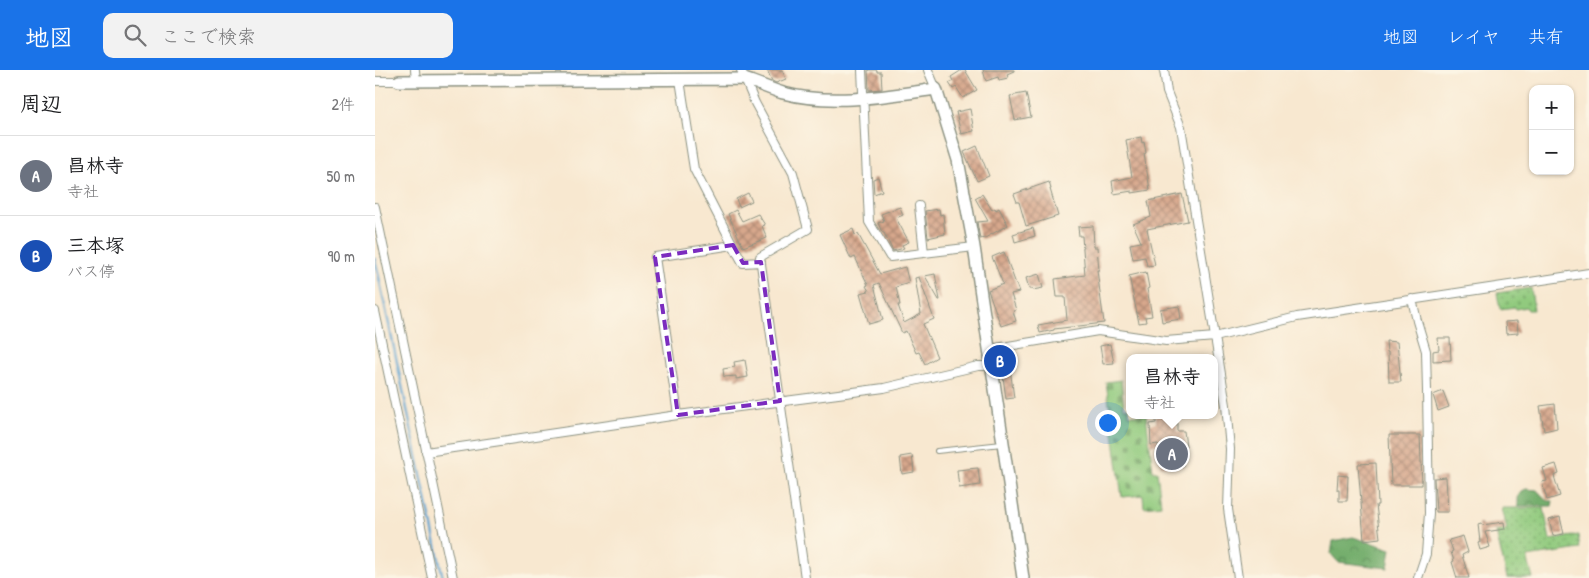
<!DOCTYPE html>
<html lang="ja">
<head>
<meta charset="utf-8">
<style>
	:root { --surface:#fff; --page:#f2f2f2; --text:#202124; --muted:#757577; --line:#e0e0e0; --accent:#1a73e8 }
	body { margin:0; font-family:"Patrick Hand","Klee One",sans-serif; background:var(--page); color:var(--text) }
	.controls { position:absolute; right:15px; top:15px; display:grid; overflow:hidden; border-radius:10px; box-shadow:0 1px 4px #0004 }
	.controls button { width:45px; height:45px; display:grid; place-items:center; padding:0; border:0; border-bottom:1px solid var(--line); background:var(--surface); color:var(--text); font:25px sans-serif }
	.you { position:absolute; left:732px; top:352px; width:18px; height:18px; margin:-12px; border:4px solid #fff; border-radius:50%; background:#1a73e8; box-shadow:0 0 0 8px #1a73e833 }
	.badge { display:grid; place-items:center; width:32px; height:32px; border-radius:50%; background:var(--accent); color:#fff; font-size:16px; font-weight:700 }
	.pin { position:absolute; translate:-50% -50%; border:2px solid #fff; box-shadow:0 1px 5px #0006 }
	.popup { position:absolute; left:751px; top:284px; width:92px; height:65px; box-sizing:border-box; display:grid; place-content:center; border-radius:10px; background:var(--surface); filter:drop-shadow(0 1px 4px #0005); font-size:16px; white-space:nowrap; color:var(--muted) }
	.popup b { font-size:19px; color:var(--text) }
	.popup::after { content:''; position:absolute; left:50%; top:100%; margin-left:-10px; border:10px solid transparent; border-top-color:var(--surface) }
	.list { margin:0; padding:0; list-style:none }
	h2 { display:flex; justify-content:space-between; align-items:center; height:65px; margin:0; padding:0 20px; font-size:21px }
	h2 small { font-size:16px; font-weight:400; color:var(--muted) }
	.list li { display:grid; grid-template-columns:32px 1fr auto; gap:15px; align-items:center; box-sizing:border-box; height:80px; padding:0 20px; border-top:1px solid var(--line) }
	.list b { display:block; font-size:19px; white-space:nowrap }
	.list p { margin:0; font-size:16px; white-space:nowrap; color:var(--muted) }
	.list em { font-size:16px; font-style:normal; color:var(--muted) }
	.icon { flex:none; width:28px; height:28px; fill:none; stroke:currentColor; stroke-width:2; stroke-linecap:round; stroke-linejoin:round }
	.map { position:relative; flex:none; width:1214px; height:508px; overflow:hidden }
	header { display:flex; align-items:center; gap:30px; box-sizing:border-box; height:70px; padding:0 25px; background:var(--accent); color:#fff }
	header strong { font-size:24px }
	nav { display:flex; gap:28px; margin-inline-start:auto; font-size:18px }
	.search { width:350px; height:45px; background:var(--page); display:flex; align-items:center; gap:12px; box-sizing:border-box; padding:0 18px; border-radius:10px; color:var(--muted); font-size:19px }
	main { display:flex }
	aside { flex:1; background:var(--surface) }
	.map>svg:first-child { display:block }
	.grass { fill:url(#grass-dots); stroke:#588459 }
	.forest { fill:url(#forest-crowns); stroke:#4a7650 }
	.cemetery { fill:url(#cemetery-stones); stroke:#588459 }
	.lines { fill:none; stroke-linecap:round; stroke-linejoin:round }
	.stream { stroke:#5aa3d1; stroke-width:2.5 }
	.building { fill:url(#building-cross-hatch) }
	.lane-casing { stroke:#8c9282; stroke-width:6 }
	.street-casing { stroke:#8c9282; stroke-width:10 }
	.secondary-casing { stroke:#8c9282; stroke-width:14 }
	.lane { stroke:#fff; stroke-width:4 }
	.street { stroke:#fff; stroke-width:8 }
	.secondary { stroke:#fff; stroke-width:11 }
	.marked { fill:none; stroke:#7b2cbf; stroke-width:4; stroke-dasharray:10 6; stroke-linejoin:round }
</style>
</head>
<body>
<header>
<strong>地図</strong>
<div class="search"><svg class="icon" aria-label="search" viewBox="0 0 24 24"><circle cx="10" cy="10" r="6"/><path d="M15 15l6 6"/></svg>ここで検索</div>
<nav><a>地図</a><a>レイヤ</a><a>共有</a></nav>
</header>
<main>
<aside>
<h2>周辺<small>2件</small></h2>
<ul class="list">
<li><span class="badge" style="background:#6b7280">A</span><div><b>昌林寺</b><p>寺社</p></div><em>50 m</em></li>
<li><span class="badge" style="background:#1a4fb4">B</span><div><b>三本塚</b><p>バス停</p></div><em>90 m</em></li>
</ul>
</aside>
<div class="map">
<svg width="1214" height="508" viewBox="0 0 1214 508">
	<defs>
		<pattern id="grass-dots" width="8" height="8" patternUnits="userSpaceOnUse" patternTransform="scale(1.25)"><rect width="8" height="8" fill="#91ca7e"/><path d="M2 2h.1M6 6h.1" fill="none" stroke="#76a568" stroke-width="1.8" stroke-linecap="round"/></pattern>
		<pattern id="forest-crowns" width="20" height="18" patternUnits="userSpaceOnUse" patternTransform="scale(1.25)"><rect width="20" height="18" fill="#74ae6d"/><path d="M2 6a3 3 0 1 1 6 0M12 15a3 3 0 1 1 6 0" fill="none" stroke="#5f8f5a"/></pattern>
		<pattern id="cemetery-stones" width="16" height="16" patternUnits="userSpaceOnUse" patternTransform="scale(1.25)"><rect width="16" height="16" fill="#91ca7e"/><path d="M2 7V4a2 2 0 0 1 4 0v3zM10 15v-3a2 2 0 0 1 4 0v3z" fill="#76a568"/></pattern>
		<pattern id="building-cross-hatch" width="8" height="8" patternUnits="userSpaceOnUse" patternTransform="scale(1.25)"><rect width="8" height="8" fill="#d7a78c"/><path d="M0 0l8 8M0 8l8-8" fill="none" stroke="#ae8973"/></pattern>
	</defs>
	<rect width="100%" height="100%" fill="#fcf5e5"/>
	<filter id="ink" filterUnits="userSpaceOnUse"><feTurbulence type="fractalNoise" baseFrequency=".02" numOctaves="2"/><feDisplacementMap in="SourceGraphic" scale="10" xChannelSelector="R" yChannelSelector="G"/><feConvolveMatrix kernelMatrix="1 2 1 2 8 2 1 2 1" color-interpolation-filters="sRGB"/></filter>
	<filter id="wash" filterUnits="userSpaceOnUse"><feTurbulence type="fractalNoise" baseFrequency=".0096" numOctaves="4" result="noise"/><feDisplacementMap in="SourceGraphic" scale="20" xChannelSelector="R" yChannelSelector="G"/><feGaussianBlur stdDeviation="1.12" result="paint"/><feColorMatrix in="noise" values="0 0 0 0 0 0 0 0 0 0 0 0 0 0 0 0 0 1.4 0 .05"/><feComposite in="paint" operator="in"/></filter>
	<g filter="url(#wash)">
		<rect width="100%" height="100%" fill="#f8e8d0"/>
		<path class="grass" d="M1156 218 1159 240H1153L1151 237 1141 239 1140 237 1125 239 1122 223Z
			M1127 438H1169L1175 470 1203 465 1205 479 1152 487 1158 508H1132L1121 462 1132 460Z"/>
		<path class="forest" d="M1151 419 1162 420 1172 431H1178L1177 436H1143C1143 427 1142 423 1151 419Z
			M978 467 1016 479 1013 498 963 492 956 484 958 471Z"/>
		<path class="cemetery" d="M746 310 749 338H754V345H771L778 401H782L786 435 769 437 768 425 747 427 731 312Z"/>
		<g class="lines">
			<path class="stream" d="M0 189 68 508"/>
		</g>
		<g id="blocks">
			<path class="building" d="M392 0H407L411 9 401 13 397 11Z
				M493 0H502V2H506L507 19 494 20Z
				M587 0H590L602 20 588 28 581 17 578 19 574 13 578 11 576 7Z
				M608 0H639V1L632 4 633 8 624 10 623 7 611 11Z
				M651 23 656 47 640 50 635 26Z
				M595 39 599 61 586 64 581 42Z
				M766 67 767 73 769 72 771 83 769 84 775 120 757 123V121L739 124 737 111 757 107 751 70Z
				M602 76 614 106 602 111 589 82Z
				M503 107 507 121 499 124 498 109Z
				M674 112 676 119H675L683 146 651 156 644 132H642L639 124Z
				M373 123 377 131 364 137 361 129Z
				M607 124 617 140 620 138 621 140 624 138 633 155 610 168 605 169 602 152 613 151 600 128Z
				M807 124 813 151 772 159 780 195 772 196 770 187 758 189 755 174 766 172 758 154 776 147 773 131Z
				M525 137 528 145 521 148 534 172 527 175 529 178 518 181 509 163 507 162 503 153 509 151 506 144Z
				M564 139 565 145 568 144 570 164 553 168 550 141Z
				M361 140 367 151 383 144 390 155 387 156 392 168 368 177 353 144Z
				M718 156 719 177H722L724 200H722L729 253 679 259V260L665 263 663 255 692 250 690 227H682L680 209 710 205 707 166H704L703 157Z
				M658 158 660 166 640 172 638 164Z
				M478 159 480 165 483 164 505 204 530 197 534 213 521 217 525 235H523L529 253 546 244 540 208 544 207 559 249 548 254 562 287 550 294 544 282 541 283 531 261 527 263 504 213 499 215 508 250 494 254 485 223 494 221 491 216 493 215 480 187 476 189 465 165Z
				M629 182 644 222 636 224 641 240 638 241 641 251 626 256 613 220 628 214 617 187Z
				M771 202 774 218 772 219 777 246 770 247 771 252 764 253 754 206Z
				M560 204 565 230H564L550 206Z
				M664 204 668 218 658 220V219H654L651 208Z
				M804 236 806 249 787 252 785 239Z
				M1142 251 1143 263 1131 264 1130 252Z
				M1063 268H1075L1076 290 1058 291V281L1064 280Z
				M1011 271 1022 272 1026 312H1014L1013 282H1012Z
				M735 274 739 293 728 294 725 276Z
				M370 290 373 307 361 309V306L349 307 348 299 360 297 359 292Z
				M635 298 639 328 631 329 627 299Z
				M1068 321 1074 337 1063 341 1058 325Z
				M1180 334 1182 358 1169 361 1165 336Z
				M781 345H795V352H802V361H809L811 376H809L810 387 807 388 808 396H786L783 374 776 375 775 354 781 353Z
				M1014 365H1045L1047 415H1016Z
				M537 385 539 402 527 404 525 387Z
				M1001 393 1003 435H1001L1005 468 989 470 983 394Z
				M1181 394 1184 404 1179 406 1185 426 1172 430 1167 412 1172 411 1168 398Z
				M603 398 605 415 584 418 582 400Z
				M963 405 973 406 972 431H964V420H962Z
				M1071 407 1073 442H1061L1059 408Z
				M1185 447 1189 464 1178 466 1174 450Z
				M1129 452 1130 459 1110 462 1115 477 1105 480 1103 473 1105 472 1103 454 1106 453 1107 455Z
				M1088 466 1093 482 1087 485 1094 508H1082L1077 492 1079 491 1076 482 1078 481 1074 470Z"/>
		</g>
	</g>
	<g filter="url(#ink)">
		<use href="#blocks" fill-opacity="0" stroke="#8c9282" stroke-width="1"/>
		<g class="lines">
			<defs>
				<path id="lane" d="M562 381 627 374"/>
				<path id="street" d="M40 0 41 11
					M366 0 380 33 418 103 433 159 385 187 430 508
					M487 0 494 152 515 187 599 177
					M553 0 561 19
					M789 0 792 22 806 57 851 335 855 379 853 439 863 508
					M0 11H24
					M544 136 549 183
					M0 137 78 508
					M358 175 368 193 386 192
					M1037 229 1042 251 1051 281 1052 321 1054 443 1051 484 1043 508
					M0 241 57 508
					M615 279 723 261 791 271 840 267 922 247 1214 203
					M303 345 280 187 358 175 319 99 305 10
					M51 382 303 345 509 318 603 296H618"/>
				<path id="secondary" d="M24 11 369 9C382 13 395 19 408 23 457 36 512 26 561 19L583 90 599 177 648 508"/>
			</defs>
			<use href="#lane" class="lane-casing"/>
			<use href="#street" class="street-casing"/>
			<use href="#secondary" class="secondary-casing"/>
			<use href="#lane" class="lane"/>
			<use href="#street" class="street"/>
			<use href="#secondary" class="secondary"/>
		</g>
	</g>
	<path class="marked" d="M358 175 368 193 386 192 405 331 303 345 280 187Z"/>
</svg>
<div class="controls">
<button>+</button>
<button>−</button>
</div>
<div class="you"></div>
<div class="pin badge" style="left:797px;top:384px;background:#6b7280">A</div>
<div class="popup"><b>昌林寺</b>寺社</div>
<div class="pin badge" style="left:625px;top:291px;background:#1a4fb4">B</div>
</div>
</main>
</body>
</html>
